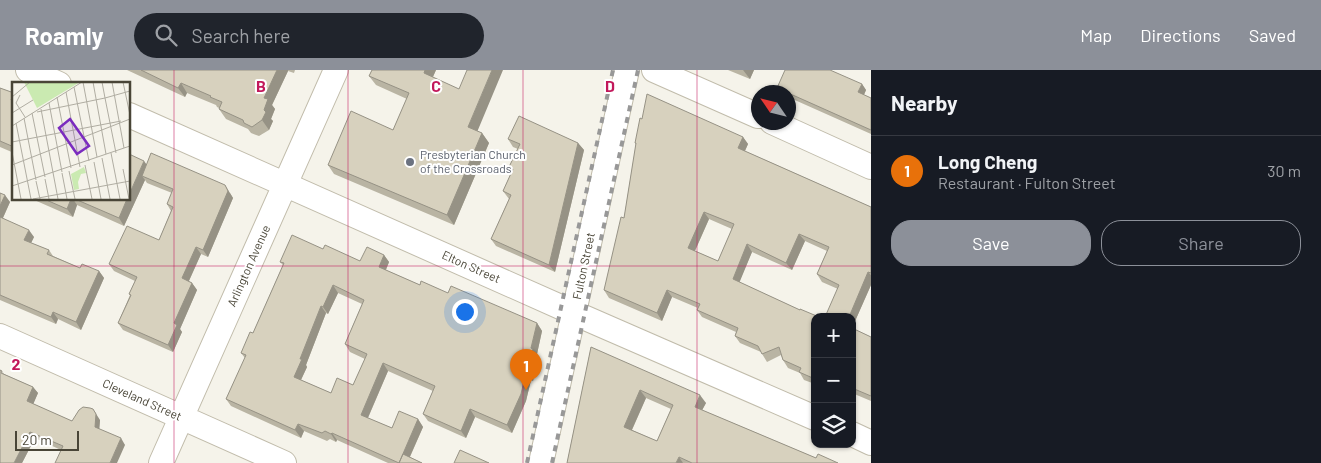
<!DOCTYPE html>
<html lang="en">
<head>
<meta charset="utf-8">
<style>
	:root { --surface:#171b24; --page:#20242c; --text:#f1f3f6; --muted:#9ea1a6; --line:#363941; --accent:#8c9099 }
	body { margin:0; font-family:Barlow,sans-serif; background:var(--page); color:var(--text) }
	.controls { position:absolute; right:15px; bottom:15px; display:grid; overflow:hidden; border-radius:10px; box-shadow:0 1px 4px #0004 }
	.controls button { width:45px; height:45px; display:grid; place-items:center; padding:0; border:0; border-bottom:1px solid var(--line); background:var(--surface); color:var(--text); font:25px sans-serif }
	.compass { position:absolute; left:751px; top:15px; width:45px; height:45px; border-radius:50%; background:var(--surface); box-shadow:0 1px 4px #0004; rotate:305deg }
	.scale { position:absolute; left:15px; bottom:12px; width:64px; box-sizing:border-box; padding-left:5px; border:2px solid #494537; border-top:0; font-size:14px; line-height:18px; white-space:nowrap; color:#494537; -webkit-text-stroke:4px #fff; paint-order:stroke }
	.you { position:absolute; left:464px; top:241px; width:18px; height:18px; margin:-12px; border:4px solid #fff; border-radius:50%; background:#1a73e8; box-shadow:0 0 0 8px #1a73e833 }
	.badge { display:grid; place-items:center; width:32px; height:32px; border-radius:50%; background:var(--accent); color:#fff; font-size:16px; font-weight:700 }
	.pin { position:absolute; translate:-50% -41px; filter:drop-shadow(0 1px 2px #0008) }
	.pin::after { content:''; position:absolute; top:26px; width:18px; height:15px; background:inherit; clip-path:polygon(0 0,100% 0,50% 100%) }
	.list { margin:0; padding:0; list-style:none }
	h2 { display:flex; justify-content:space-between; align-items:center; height:65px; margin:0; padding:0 20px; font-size:21px }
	h2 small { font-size:16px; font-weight:400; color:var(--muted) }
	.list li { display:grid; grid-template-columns:32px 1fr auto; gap:15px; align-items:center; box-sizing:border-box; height:70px; padding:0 20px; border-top:1px solid var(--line) }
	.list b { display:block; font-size:19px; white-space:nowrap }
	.list p { margin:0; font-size:16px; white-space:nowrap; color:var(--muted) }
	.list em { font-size:16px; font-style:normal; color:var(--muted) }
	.actions { display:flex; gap:10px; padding:15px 20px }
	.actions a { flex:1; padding:11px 0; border:1px solid var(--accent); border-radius:20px; text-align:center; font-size:18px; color:var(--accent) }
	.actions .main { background:var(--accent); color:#fff }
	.icon { flex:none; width:28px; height:28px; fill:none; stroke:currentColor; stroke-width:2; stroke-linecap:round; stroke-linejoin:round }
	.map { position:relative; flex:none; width:871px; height:393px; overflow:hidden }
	header { display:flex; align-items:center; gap:30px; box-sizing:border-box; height:70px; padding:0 25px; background:var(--accent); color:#fff }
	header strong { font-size:24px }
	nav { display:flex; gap:28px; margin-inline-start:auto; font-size:18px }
	.search { width:350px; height:45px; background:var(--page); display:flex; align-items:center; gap:12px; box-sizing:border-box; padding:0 18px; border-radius:28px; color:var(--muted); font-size:19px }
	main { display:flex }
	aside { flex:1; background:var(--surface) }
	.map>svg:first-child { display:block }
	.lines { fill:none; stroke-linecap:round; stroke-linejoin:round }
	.minor-casing { stroke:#c1bcab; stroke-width:26 }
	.minor { stroke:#fff; stroke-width:24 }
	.rail { stroke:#989898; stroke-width:4; stroke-dasharray:6 6; stroke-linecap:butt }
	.wall { fill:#b9b4a3; fill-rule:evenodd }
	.shaded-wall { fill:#969285 }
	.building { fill:#d7d1be; stroke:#969285; fill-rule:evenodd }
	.grid { fill:none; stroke:#c2185b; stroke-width:1; stroke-opacity:0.55 }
	.worship-dot { fill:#6b7280; stroke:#fff; stroke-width:2 }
	.labels { text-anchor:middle; stroke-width:4; stroke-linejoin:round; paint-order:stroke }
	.worship-label { font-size:12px; fill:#5b616d; stroke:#fff; text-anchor:start }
	.street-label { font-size:12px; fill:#494537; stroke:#fff }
	.inset-road { fill:none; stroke:#b0ada2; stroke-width:1 }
	.view { fill:#7b2cbf; fill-opacity:0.15; stroke:#7b2cbf; stroke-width:2.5 }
	.inset-edge { fill:none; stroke:#494537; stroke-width:2.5 }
	.grid-label { font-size:16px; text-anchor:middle; font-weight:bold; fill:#c2185b; stroke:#fff; stroke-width:4; stroke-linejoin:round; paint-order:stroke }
</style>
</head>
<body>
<header>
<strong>Roamly</strong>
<div class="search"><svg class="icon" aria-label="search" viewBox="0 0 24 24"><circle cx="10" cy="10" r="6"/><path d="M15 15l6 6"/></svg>Search here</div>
<nav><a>Map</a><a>Directions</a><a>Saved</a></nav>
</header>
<main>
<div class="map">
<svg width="871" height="393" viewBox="0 0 871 393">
	<rect width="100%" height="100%" fill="#f5f3ea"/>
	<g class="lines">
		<defs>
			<path id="minor" d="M28 0 59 14
				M654 0 758 46
				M129 45 574 243 815 348
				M772 52 871 97
				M0 266 284 393
				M852 364 871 373
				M161 393 336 0
				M541 393 627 0"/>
		</defs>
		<use href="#minor" class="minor-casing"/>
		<use href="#minor" class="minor"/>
		<path class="rail" d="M527 393 613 0
			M552 393 638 0"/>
	</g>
	<path class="wall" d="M127 0H295L294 3 288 1 272 35 275 39 271 49 273 51 269 60 259 66 251 63 248 59 226 49 219 39V38L217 37 216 35 187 23 185 27Z
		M372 0H436L433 7 477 61 482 63 489 73 454 155 334 104 328 95 393 60 407 29 376 15 369 6Z
		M728 0H754L750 9Z
		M862 14 866 20 864 25 871 28V64L788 27V22H780L777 18Z
		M0 18 14 23V83L0 77Z
		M642 49 743 67 748 74 745 81 871 137V215L852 258 871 267V331L852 323V247L838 219 822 212 817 204 827 181 805 171 792 200 752 182 739 212 815 247V314L804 310 800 303 788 298 783 290 781 285 767 292 761 282 740 273 735 266 736 262 702 247 697 240 698 238 672 227 662 251 609 228 604 220 624 148 636 74 635 73ZM709 149 732 159 718 191 695 181Z
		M508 69 578 73 584 80 555 202 496 176 491 169 509 129 503 121 512 101 509 97 518 79 513 77Z
		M147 95 230 123 233 128 208 187 201 184 189 211 192 213 197 220 180 259 182 262 173 282 123 260 118 253 130 225 129 224 135 211 114 201 109 194 159 170 171 141 167 134 172 123 147 113 145 110 124 156 77 135 73 147 32 129H129Z
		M0 123 10 132 3 148 34 167 31 173 49 180 53 186 80 198 99 201 104 208 81 260 58 249 56 254 0 230Z
		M323 179 360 191 384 185 389 192 386 200 420 215 448 223 537 253 542 261 537 284 538 286 533 311 531 310 526 331 512 363 475 347 466 368 428 351 423 344 433 321 388 301 368 348 392 358 418 349 423 357 410 387 422 393H388L337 370 336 372 330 369 327 371 304 361 301 368 231 336 226 329 245 288 241 283 253 263 283 195 280 192ZM338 223 362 234 345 274 350 282 365 289 353 315 331 323 301 310 307 297 306 295 326 243 328 244Z
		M591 277 706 333 702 340 816 388 838 393H567ZM646 328 671 339 657 371 632 360Z
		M2 301 4 304 33 317 38 323 33 334 72 351 100 350 99 359 125 375 61 380 35 368 22 393Z"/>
	<path class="shaded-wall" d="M277 0H288V1L272 35 275 39 271 49 273 51 269 60 262 50 264 28Z
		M425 0H436L430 13 424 3Z
		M492 0H503L475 67 468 57Z
		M743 0H754L750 9Z
		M181 13 187 23 185 27 178 18Z
		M862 14 866 20 862 29 858 22Z
		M482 63 489 73 454 155 447 145Z
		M743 67 748 74 743 85 738 78Z
		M578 73 584 80 555 202 549 195Z
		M144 91 150 99 142 106 145 110 124 156 119 148 127 129H129V125Z
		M225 115 233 128 208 187 203 180Z
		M5 125 10 132 1 152 0 151V136Z
		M71 129H73L77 135 73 147 67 139Z
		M704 142 709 149 693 185 688 178Z
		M29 160 34 167 29 177 24 170Z
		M799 164 805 171 792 200 786 193Z
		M747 174 752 182 738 216 733 209Z
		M196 177 201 184 187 215 182 208Z
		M384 185 389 192 384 204 379 197Z
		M99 201 104 208 81 260 76 252Z
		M868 202 871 205V215L852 258V247H849Z
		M192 213 197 220 180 259 182 262 173 282 168 275 174 253Z
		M333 215 338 223 328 244 323 237Z
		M667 220 672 227 662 251 657 243Z
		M321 236 326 243 306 295 307 297 299 314 294 307 300 289Z
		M53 242 58 249 56 254 51 247Z
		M537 253 542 261 537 284 538 286 533 311 527 303 531 278Z
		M383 293 388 301 366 352 361 345Z
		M526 303 531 310 526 331 512 363 507 355Z
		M33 317 38 323 32 337 27 331Z
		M640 320 646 328 630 364 624 357Z
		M700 325 706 333 700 344 695 337Z
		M93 339 100 350 99 363 95 357Z
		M470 339 475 347 466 368 461 361Z
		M418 349 423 357 407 393H399Z
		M298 354 304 361 301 368 295 360Z
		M30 362 35 368 22 393H14Z
		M332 363 337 370 336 372 331 364Z
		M121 368 125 375 117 393H110Z
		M679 387 683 393H676Z"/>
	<path class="building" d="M141 0H277L264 28 268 29 264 40 266 42 262 50 252 57 244 53 243 50 219 39 222 32 210 27 211 26 181 13 178 18Z
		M372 0H425L424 3 459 19 467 0H492L468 57 482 63 447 145 328 95 351 41 393 60 409 23 369 6Z
		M785 0H830L862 14 858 22 871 28V60L777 18Z
		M0 18 14 23 11 30 14 31V77L0 71Z
		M647 24 743 67 738 78 871 137V203L868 202 849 247H825L839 215 817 204 829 177 799 164 786 193 747 174 733 209 800 240V239L819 247H815V309L799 302 801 298 783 290 779 277 762 284 758 276 735 266 738 258 697 240 700 234 667 220 657 243 604 220 621 147 624 148 636 73H635L640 48 642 49ZM704 142 734 154 718 191 688 178Z
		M519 46 578 73 549 195 491 169 511 125 503 121 513 99 509 97 520 74 508 69Z
		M151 83 225 115 228 121 203 180 196 177 182 208 192 213 174 253 177 255 168 275 118 253 131 225 129 224 137 207 109 194 127 156 159 170 173 137 167 134 173 119 142 106Z
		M129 84 144 91 129 125Z
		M0 123 5 125 0 136Z
		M44 129H71L67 139Z
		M75 129H127L119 148Z
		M0 147 29 160 24 170 49 180 47 184 80 198 82 194 99 201 76 252 53 242 51 247 0 225Z
		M292 165 323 179 325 175 360 191 367 177 384 185 379 197 420 215 421 211 448 223 451 216 537 253 531 278 533 279 527 303H526L521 324 507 355 470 339 461 361 423 344 435 316 383 293 361 345 392 358 399 341 418 349 399 393 332 363 331 364 325 361 322 363 298 354 295 360 226 329 246 285 241 283 250 262 253 263 284 193 280 192ZM333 215 364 230 345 274 367 284 353 315 337 308 331 323 294 307 302 289H300L321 236 323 237Z
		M852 258 871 267V326L852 318Z
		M591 277 700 325 695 337 816 388 818 384 838 393H692L679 387 676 393H567ZM640 320 673 335 657 371 624 357Z
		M0 300 2 301 1 303 33 317 27 331 72 351 79 340 83 337 90 338 93 339 96 344 95 357 121 368 110 393H55L63 376 30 362 14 393H0Z
		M460 380 489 393H454Z
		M403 384 422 393H399Z"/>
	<path class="grid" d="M174 0V393M348 0V393M523 0V393M697 0V393M0 196H871"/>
	<circle class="worship-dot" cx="410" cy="92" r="5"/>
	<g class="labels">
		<g class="worship-label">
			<text x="420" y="89">Presbyterian Church<tspan x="420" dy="14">of the Crossroads</tspan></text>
		</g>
		<g class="street-label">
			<text transform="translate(249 196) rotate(-66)" y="4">Arlington Avenue</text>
			<text transform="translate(584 196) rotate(-78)" y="4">Fulton Street</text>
			<text transform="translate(471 197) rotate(24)" y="4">Elton Street</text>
			<text transform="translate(142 330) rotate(24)" y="4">Cleveland Street</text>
		</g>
	</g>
	<g transform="translate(12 12)">
		<rect width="118" height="118" fill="#f5f3ea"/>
		<path d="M12 0H68L25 26ZM72 85 74 91 69 92 66 100 67 107 62 108 59 92Z" fill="#caeab1"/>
		<path class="inset-road" d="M71 0 85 75M81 0 94 72M90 0 93 16 118 9M100 0 112 66M111 0 118 33M62 5 77 79M54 10 68 85M8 13 4 21 13 35M0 15 18 0M45 15 59 86M37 21 50 90M29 27 46 117M25 30 93 16 104 71M0 31 21 18M20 31 33 95M12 36 24 98M4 41 19 117M0 44 70 0M0 60 109 39M0 70 9 117M99 71 108 117M90 76 98 117M82 80 89 117M0 83 118 37M73 83 80 117M111 87 117 117M57 89 63 117M50 91 55 117M33 97 37 117M24 99 28 117M0 104 118 64M21 117 118 99"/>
		<path class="view" d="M58 37 77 64 65 72 47 46Z"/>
		<rect width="118" height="118" class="inset-edge"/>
	</g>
	<g class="grid-label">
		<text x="261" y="22">B</text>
		<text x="436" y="22">C</text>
		<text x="610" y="22">D</text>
		<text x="16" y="300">2</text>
	</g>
</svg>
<div class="controls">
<button>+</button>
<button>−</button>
<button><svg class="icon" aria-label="layers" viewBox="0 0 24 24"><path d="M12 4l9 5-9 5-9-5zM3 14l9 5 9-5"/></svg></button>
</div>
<svg class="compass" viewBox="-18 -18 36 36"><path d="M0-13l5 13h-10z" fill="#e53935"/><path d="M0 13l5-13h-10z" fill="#9ea1a6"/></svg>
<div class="scale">20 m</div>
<div class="you"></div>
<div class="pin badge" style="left:526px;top:320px;background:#e8710a">1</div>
</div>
<aside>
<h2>Nearby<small></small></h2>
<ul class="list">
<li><span class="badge" style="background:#e8710a">1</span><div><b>Long Cheng</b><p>Restaurant · Fulton Street</p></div><em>30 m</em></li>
</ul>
<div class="actions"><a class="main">Save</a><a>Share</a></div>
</aside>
</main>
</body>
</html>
